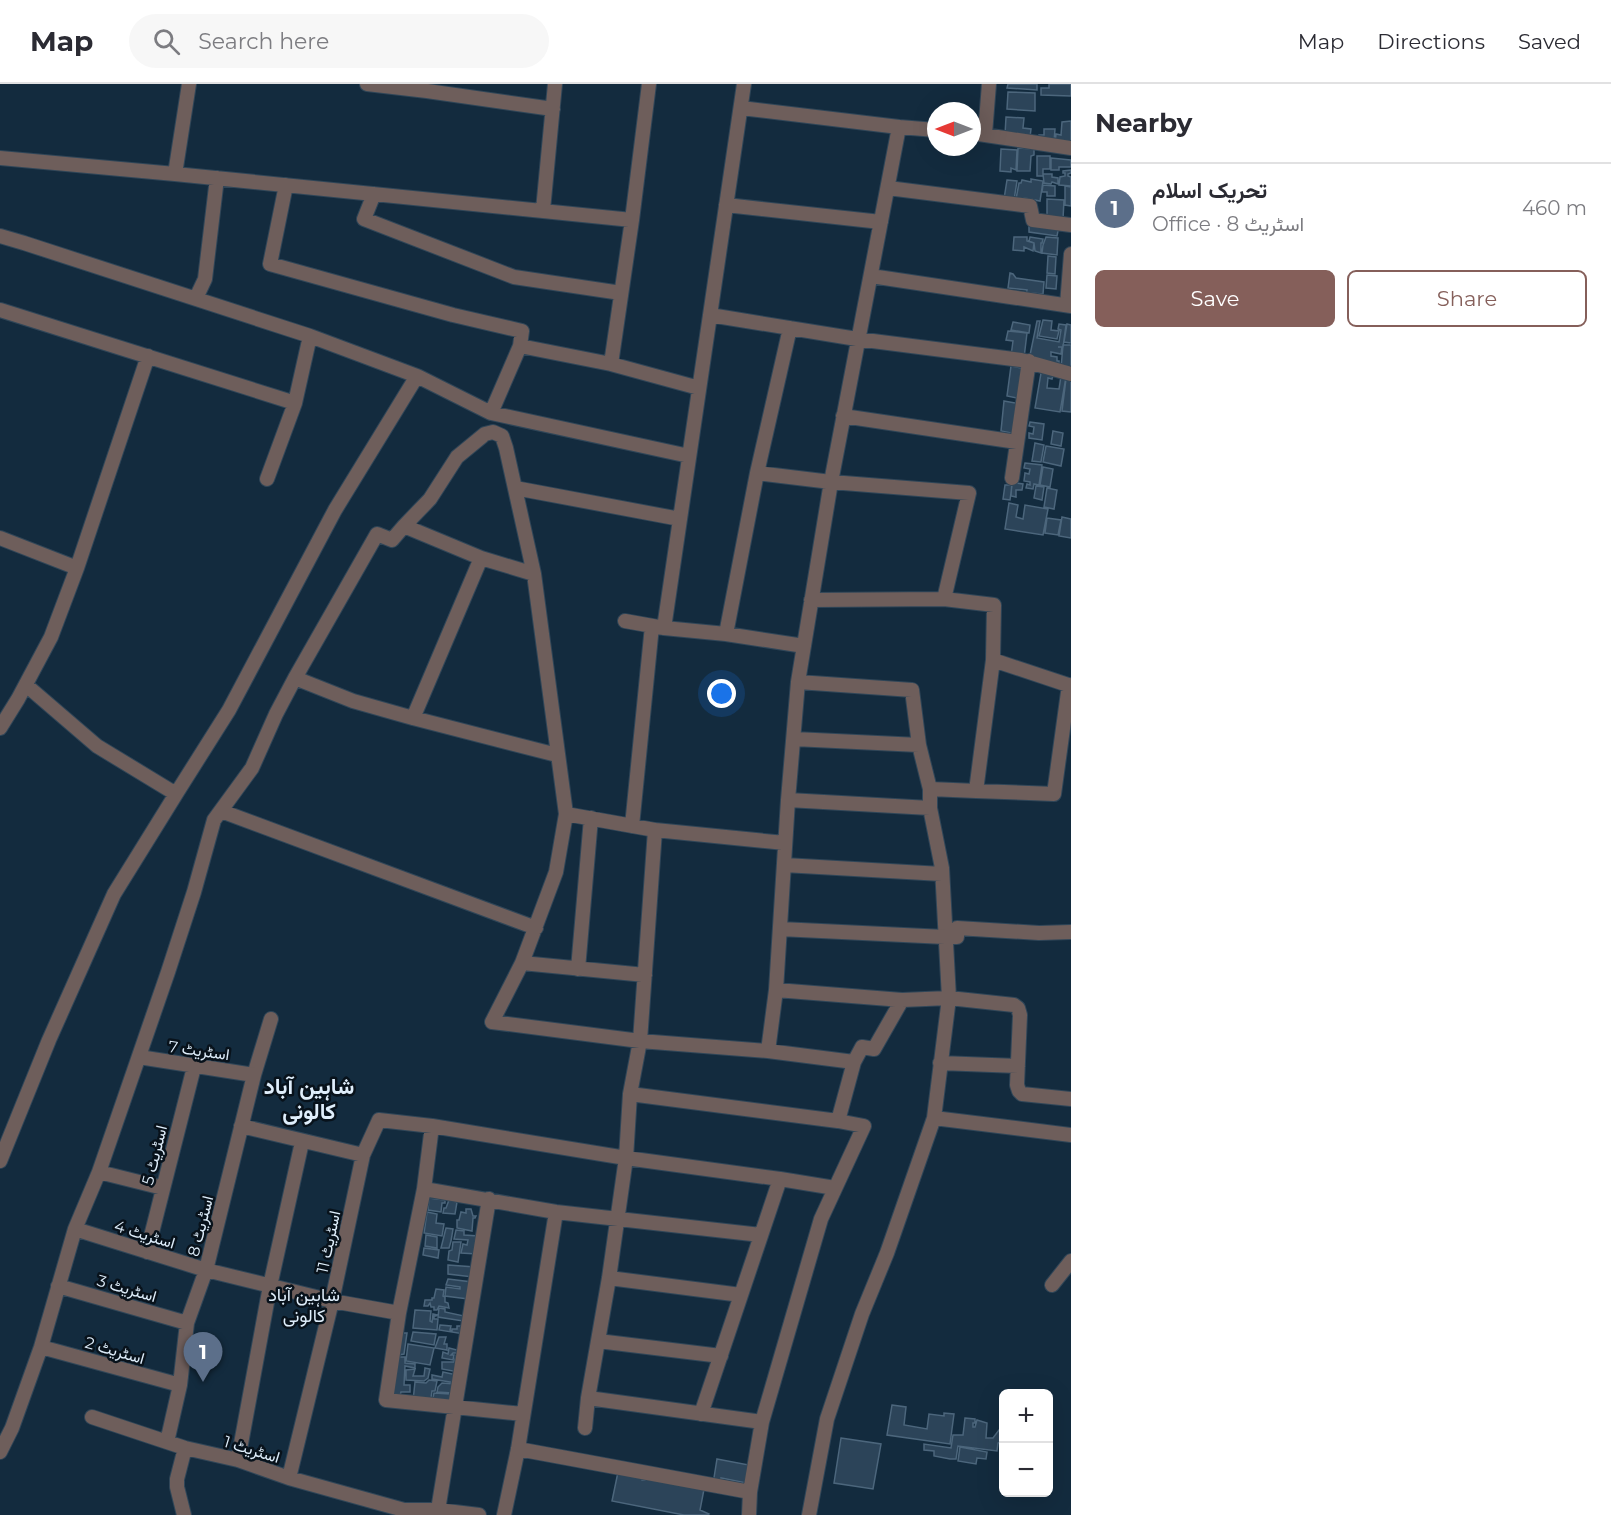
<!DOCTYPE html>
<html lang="en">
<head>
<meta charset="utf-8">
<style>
	:root { --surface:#fff; --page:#f7f7f7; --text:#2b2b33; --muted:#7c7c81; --line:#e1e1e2; --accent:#855f5a }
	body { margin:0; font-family:Montserrat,Vazirmatn,sans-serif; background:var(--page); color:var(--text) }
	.controls { position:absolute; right:18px; bottom:18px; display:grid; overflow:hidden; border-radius:9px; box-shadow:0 6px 24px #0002 }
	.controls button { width:54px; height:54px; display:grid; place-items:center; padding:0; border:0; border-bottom:2px solid var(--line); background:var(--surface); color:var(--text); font:30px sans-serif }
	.compass { position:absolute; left:927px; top:18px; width:54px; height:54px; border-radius:50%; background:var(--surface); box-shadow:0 6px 24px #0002; rotate:270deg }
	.you { position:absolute; left:722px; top:610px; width:21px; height:21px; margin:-15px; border:4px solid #fff; border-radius:50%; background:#1a73e8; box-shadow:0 0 0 9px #1a73e833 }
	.badge { display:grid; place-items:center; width:39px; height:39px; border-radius:50%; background:var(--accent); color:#fff; font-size:20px; font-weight:700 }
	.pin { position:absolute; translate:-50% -50px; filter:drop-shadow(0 2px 3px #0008) }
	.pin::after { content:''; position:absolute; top:32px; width:21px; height:18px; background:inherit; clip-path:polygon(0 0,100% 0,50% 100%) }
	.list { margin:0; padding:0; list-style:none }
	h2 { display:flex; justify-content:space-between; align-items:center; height:78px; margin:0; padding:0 24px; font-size:26px }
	h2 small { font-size:20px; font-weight:400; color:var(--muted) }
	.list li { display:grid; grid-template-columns:39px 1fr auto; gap:18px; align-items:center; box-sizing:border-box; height:90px; padding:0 24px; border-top:2px solid var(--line) }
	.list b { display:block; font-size:22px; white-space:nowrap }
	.list p { margin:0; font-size:20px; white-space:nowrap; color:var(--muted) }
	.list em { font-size:20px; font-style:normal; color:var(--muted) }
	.actions { display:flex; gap:12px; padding:18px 24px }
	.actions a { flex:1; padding:14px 0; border:2px solid var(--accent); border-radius:9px; text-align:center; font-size:21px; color:var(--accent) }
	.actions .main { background:var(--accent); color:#fff }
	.icon { flex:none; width:33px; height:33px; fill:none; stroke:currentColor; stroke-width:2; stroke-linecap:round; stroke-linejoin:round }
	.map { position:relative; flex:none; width:1071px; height:1431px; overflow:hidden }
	header { display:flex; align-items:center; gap:36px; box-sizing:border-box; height:84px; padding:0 30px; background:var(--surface); border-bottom:2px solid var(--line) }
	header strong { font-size:28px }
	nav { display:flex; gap:33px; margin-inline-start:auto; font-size:21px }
	.search { width:420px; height:54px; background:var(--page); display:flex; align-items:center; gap:15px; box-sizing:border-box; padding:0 21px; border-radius:33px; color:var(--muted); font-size:22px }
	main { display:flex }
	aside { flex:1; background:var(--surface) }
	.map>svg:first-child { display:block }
	.building { fill:#2c4459; stroke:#4c667c; stroke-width:1.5 }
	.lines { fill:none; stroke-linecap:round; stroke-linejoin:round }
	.street-casing { stroke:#304658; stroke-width:16 }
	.street { stroke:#6e5e5b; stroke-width:14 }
	.labels { text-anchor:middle; stroke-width:5; stroke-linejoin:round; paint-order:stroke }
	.street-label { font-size:16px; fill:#dfeefb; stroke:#08121b }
	.neighbourhood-label { font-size:18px; fill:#dfeefb; stroke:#08121b }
	.district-label { font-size:22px; font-weight:bold; fill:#dfeefb; stroke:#08121b }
</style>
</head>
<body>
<header>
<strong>Map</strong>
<div class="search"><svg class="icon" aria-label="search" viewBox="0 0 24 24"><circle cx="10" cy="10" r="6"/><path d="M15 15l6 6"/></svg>Search here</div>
<nav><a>Map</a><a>Directions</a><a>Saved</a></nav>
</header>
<main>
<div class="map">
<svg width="1071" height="1431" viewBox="0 0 1071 1431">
	<rect width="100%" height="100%" fill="#132b3e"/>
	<path class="building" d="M1008 0H1037V6L1007 4Z
		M1049 0H1071V12L1041 11V4H1049Z
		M1008 8 1035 9V27L1007 25Z
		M1006 33 1024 34 1023 44 1031 45 1030 53 1005 51Z
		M1071 37V60H1055L1056 50 1061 51 1062 38Z
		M1044 45H1055L1054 58 1039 55V51H1044Z
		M1018 64 1034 65V71L1031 72 1030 87H1017Z
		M1001 65 1017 66 1016 86 1011 84V88L1000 87Z
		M1037 72H1050V85H1043V92H1037Z
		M1051 74 1071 76V83H1059V86H1051Z
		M1071 86V89L1068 90V92L1071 93V102L1059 101 1060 93 1065 92V89H1063V87Z
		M1043 90H1052V93L1058 94V100L1052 98 1051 100 1044 99Z
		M1031 95 1043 97 1040 117 1024 114V117L1016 115 1019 99H1021L1022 96 1031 98Z
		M1007 96 1017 97 1014 116 1004 115Z
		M1043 101 1055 102V112H1047V108H1042Z
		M1065 102 1071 103V122L1065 121Z
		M1047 115 1064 116 1063 135 1047 133Z
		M1029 139 1059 142 1057 152 1029 148Z
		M1014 153H1027V157L1034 159 1033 167 1024 163V167L1013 166Z
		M1030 153 1043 155 1042 159H1041V169L1035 167 1034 159 1029 157Z
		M1046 153 1058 154 1057 171 1042 169 1043 161Z
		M1048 172 1056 173 1055 190 1047 189Z
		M1010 189 1013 190 1016 194 1044 198 1043 210 1031 209 1030 213 1026 212 1027 206 1008 204Z
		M1047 191 1057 192 1056 205 1046 204Z
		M1043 236 1052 237 1051 246 1059 247 1057 255 1039 252Z
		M1037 237H1040L1037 254 1059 258 1061 246 1058 245 1059 240 1066 241 1063 263H1058H1062L1061 270 1051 268V272L1057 273V277H1059V281L1029 276Z
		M1013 238 1030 241 1029 249 1011 246Z
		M1067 240 1071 241V259L1064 258Z
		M1008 247 1027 249 1024 274 1011 272 1013 257 1006 256Z
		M1063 261H1071V285L1061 284Z
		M1011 282 1027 285 1022 315 1007 312Z
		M1041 289 1053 291 1052 295 1048 294 1047 304 1059 305 1061 292 1066 293 1060 328 1035 324Z
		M1066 295H1071V328L1062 327Z
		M1004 317 1021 320 1016 350 1001 347Z
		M1030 338 1044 340 1042 356 1029 354V349L1033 350 1034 343 1029 342Z
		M1053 347 1063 349 1061 362 1051 360Z
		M1035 359 1044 361 1041 378 1032 377Z
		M1046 362 1064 365 1061 382 1043 378Z
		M1025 379 1042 381 1039 401 1034 400 1033 405 1026 404 1027 400 1030 401V398L1024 397 1025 389 1029 390 1030 385 1024 384Z
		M1043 383 1053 385 1050 403 1040 401Z
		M1012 397H1017L1016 399 1023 400 1022 406H1016V413L1011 412Z
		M1005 401H1012L1010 416 1003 415Z
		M1036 402 1044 403 1042 416 1034 414Z
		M1047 404 1057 406 1054 425 1044 423Z
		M1009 419 1018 421 1016 433 1023 435 1025 421 1048 425 1043 451 1005 445Z
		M1062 433 1071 435V454L1059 452Z
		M1047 434 1061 436 1058 451 1045 449Z
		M429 1114 445 1116V1119H442L441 1128 428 1126Z
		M449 1116 457 1118 455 1130 443 1129 444 1124H446Z
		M466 1125H471L473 1132H476L475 1134H473L472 1147 457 1144V1136H459L461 1128 466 1129Z
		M427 1128 437 1130 436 1139 444 1140 442 1152 424 1149Z
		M446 1144 453 1145 451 1157 449 1164H441Z
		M456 1146 464 1147V1151L479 1152 477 1170 461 1169 463 1160 467 1161 468 1156 454 1155Z
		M426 1151 437 1153V1164L425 1162Z
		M453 1158H461L458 1178 448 1176 449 1167 452 1166Z
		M424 1164 439 1166 438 1174 423 1171Z
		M448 1181 475 1183 473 1193 448 1190Z
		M448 1195 472 1198 468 1215 445 1212 446 1203 460 1205V1203L446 1201Z
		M436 1205 444 1206 443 1212 445 1213V1218L448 1219 449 1224 439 1222 437 1226H434V1223H431L430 1219 428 1222H424L425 1216H432V1214H434Z
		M439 1224 445 1225V1228L464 1232 463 1237 438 1233Z
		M415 1226 431 1227 430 1237 432 1238 433 1230 437 1231 436 1232H434V1235H438L437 1246 413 1244Z
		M440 1241 451 1242 450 1246 452 1247V1245H457V1242H465L464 1250 439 1246Z
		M413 1248 436 1250 434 1261 411 1257Z
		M402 1249H407L404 1270 398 1271Z
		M439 1253H446L444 1260H447V1266L435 1264Z
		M408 1260 434 1264 430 1281 406 1277Z
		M449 1264 461 1267V1269H453L451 1271H454L453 1276 442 1274 443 1268 448 1270Z
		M456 1272 461 1273 458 1288 442 1285V1278H454Z
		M398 1273H405V1279L415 1280V1284L405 1282 404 1301H410V1308H401L399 1315 392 1314Z
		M425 1284 430 1285 428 1294 424 1297 406 1296V1286L415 1285 413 1292H424Z
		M443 1288 457 1291 456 1299 432 1295V1291L442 1293Z
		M429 1296 437 1297 435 1307H432L431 1314H433L434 1309 450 1310 452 1320 413 1317 415 1298 426 1299Z
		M442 1299 455 1300 453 1309 437 1308 438 1303Z
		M892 1321 906 1323 904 1341 927 1345 929 1330 944 1332V1329L954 1330 950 1360 887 1351Z
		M965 1334 975 1335V1339H973V1343H975L977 1336 987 1339 986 1354H993L999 1346H1004V1354H1000L1001 1358 998 1359 997 1367 958 1362 956 1375H950L934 1372V1367L924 1366V1360L951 1364 953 1351H963Z
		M841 1354 881 1360 873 1405 834 1399Z
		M960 1363 987 1368 986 1375 977 1374 976 1380 958 1377Z
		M717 1375 749 1381 746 1399 721 1394 720 1401 713 1400Z
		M618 1388 640 1392 642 1396H645L650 1391 705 1400 700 1426 709 1430 708 1431H684L612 1417Z"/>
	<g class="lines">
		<defs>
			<path id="street" d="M367 0 427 7 553 25
				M741 24 899 43 936 46
				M972 49 1071 64
				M985 50 989 0
				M0 74 175 90 632 136
				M175 90 189 0
				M888 104 1030 122 1033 136 1071 141
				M374 110 364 135 514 193 621 209
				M726 121 881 138
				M543 126 555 0
				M0 152 24 159 310 252 417 292 491 329 520 262 522 247 453 231 270 180 286 101
				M871 192 1071 222
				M196 214 205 195 217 94
				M1067 221 1071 170
				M0 226 295 319
				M710 231 857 255 1021 276 1071 290
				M520 262 611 280 699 304
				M611 280 632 136 649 0
				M491 329 689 372
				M843 332 1017 358
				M757 389 831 398 969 409 944 515
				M1012 394 1029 277
				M267 395 295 319 310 252
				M515 404 680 435
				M404 442 481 474 534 490
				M0 454 77 484
				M811 516 944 515 994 521 993 576 1071 602
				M625 537 664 544 726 550 804 562
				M664 544 744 0
				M726 550 757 389 790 244
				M993 576 976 707 1054 710 1069 601
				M798 598 912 606 919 661 930 705V724L942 784 949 914 934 1034 887 1169 862 1230 827 1335 809 1431
				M26 601 97 662 176 710 229 626 335 426 417 292
				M413 634 481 474
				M0 644 18 615 51 553 77 484 148 272
				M794 655 919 661
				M557 671 413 634 353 617 295 594 377 450 392 456 404 442 430 415 457 373 485 350 493 348 502 352 506 364 534 490 566 730 556 788 522 879 492 938 640 957 768 967 854 978
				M930 705 976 707
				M788 716 930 724
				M221 727 536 844
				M566 730 655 746
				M632 742 652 542
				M784 781 942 790
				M780 845 945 853H957V844L1039 849 1071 848
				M522 879 645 891
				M578 885 591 734
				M776 906 902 916
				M768 967 776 906 788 716 798 598 831 398 899 43
				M139 973 254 991
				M940 979 1018 982
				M630 1010 838 1037 864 1042 821 1135 762 1338 750 1408 749 1431
				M934 1034 1071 1051
				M838 1037 854 978 862 963 874 965 902 916 949 914 1014 921 1018 924 1020 931 1017 1001 1019 1007 1022 1010 1071 1015
				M241 1042 363 1071
				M432 1042 424 1105 399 1229 386 1316 523 1330
				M0 1077 49 956 114 810 176 710
				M99 1088 163 1104
				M424 1105 556 1128 761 1151
				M75 1145 206 1186 332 1217 399 1229
				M147 1168 194 983
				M609 1194 741 1211
				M1052 1201 1071 1177
				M58 1202 187 1239
				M598 1257 721 1272
				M41 1263 180 1301
				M588 1314 762 1338
				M701 1330 780 1095
				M92 1333 185 1364 238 1376 289 1394 404 1426H438L479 1431
				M585 1344 588 1314 609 1194 626 1074 630 1010 640 957 655 746 785 759
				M167 1358 180 1301 187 1239 206 1186 254 991 271 935
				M518 1365 750 1408
				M0 1368 12 1344 41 1263 75 1145 99 1088 168 888 194 808 214 736 252 684 276 630 295 594
				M238 1376 270 1202 302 1058
				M289 1394 332 1217 363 1071 379 1036 432 1042 626 1074 780 1095 835 1104
				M438 1426 489 1115
				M184 1431 177 1403V1395L185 1364
				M504 1431 518 1365 556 1128"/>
		</defs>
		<use href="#street" class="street-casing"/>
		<use href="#street" class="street"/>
	</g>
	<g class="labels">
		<g class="street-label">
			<text transform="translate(199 966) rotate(8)" y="6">اسٹریٹ 7</text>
			<text transform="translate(154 1071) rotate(-76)" y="6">اسٹریٹ 5</text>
			<text transform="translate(200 1142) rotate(-76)" y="6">اسٹریٹ 8</text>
			<text transform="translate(145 1150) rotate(17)" y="6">اسٹریٹ 4</text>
			<text transform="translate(328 1158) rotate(-78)" y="6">اسٹریٹ 11</text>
			<text transform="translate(127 1204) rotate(16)" y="6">اسٹریٹ 3</text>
			<text transform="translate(115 1266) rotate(16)" y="6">اسٹریٹ 2</text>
			<text transform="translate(252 1365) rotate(17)" y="6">اسٹریٹ 1</text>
		</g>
		<g class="neighbourhood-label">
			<text x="304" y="1217">شاہین آباد<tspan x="304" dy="21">کالونی</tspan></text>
		</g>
		<g class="district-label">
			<text x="309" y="1010">شاہین آباد<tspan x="309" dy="25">کالونی</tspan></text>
		</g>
	</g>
</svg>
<div class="controls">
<button>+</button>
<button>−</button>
</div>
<svg class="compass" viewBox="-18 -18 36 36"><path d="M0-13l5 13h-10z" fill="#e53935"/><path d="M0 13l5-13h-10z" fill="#7c7c81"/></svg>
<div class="you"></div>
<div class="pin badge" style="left:203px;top:1298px;background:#5c6f8a">1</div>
</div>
<aside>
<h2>Nearby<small></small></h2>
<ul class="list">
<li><span class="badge" style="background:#5c6f8a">1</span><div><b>تحریک اسلام</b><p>Office · اسٹریٹ 8</p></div><em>460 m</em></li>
</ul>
<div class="actions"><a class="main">Save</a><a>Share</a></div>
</aside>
</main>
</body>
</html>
